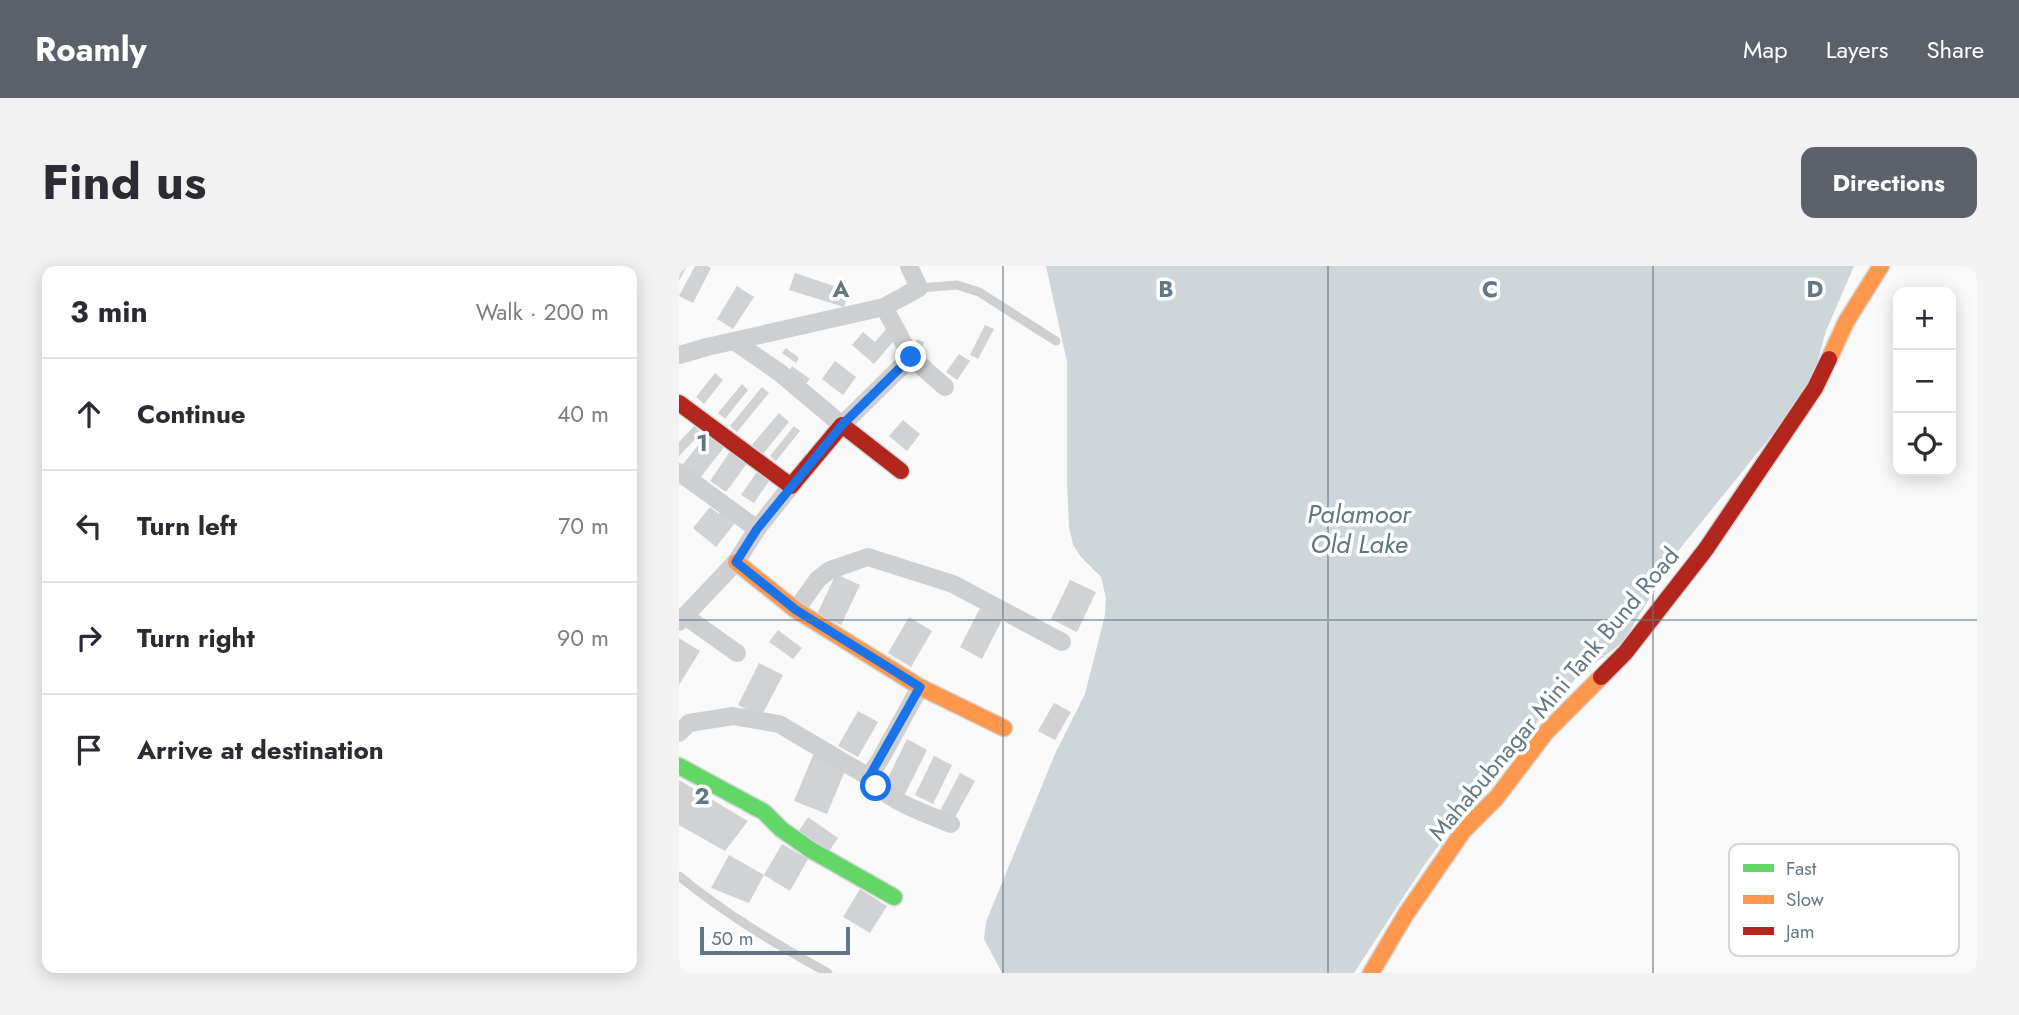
<!DOCTYPE html>
<html lang="en">
<head>
<meta charset="utf-8">
<style>
	:root { --surface:#fff; --page:#f2f2f3; --text:#2b2b33; --muted:#7c7c81; --line:#e1e1e2; --accent:#5c6169 }
	body { margin:0; font-family:Jost,sans-serif; background:var(--page); color:var(--text) }
	.controls { position:absolute; right:21px; top:21px; display:grid; overflow:hidden; border-radius:14px; box-shadow:0 4px 18px #0003 }
	.controls button { width:63px; height:63px; display:grid; place-items:center; padding:0; border:0; border-bottom:2px solid var(--line); background:var(--surface); color:var(--text); font:35px sans-serif }
	.scale { position:absolute; left:21px; bottom:18px; width:150px; box-sizing:border-box; padding-left:7px; border:4px solid #657683; border-top:0; font-size:19px; line-height:24px; white-space:nowrap; color:#657683; -webkit-text-stroke:5px #fff; paint-order:stroke }
	.stop { position:absolute; width:21px; height:21px; margin:-16px; border:5px solid #1a73e8; border-radius:50%; background:#fff }
	.stop.end { background:#1a73e8; border-color:#fff; box-shadow:0 2px 7px #0008 }
	.list { margin:0; padding:0; list-style:none }
	h2 { display:flex; justify-content:space-between; align-items:center; height:91px; margin:0; padding:0 28px; font-size:30px }
	h2 small { font-size:23px; font-weight:400; color:var(--muted) }
	.list li { display:grid; grid-template-columns:46px 1fr auto; gap:21px; align-items:center; box-sizing:border-box; height:112px; padding:0 28px; border-top:2px solid var(--line) }
	.list b { display:block; font-size:26px; white-space:nowrap }
	.list em { font-size:23px; font-style:normal; color:var(--muted) }
	.icon { flex:none; width:38px; height:38px; fill:none; stroke:currentColor; stroke-width:2; stroke-linecap:round; stroke-linejoin:round }
	.map { position:relative; flex:none; width:1298px; height:707px; overflow:hidden; border-radius:14px }
	header { display:flex; align-items:center; gap:42px; box-sizing:border-box; height:98px; padding:0 35px; background:var(--accent); color:#fff }
	header strong { font-size:33px }
	nav { display:flex; gap:38px; margin-inline-start:auto; font-size:24px }
	.intro { display:flex; align-items:center; justify-content:space-between; box-sizing:border-box; height:168px; padding:0 42px }
	h1 { margin:0; font-size:49px }
	.button { padding:18px 32px; border-radius:14px; background:var(--accent); color:#fff; font-size:24px; font-weight:700 }
	main { display:flex; gap:42px; padding:0 42px }
	aside { flex:1; background:var(--surface); border-radius:14px; box-shadow:0 4px 18px #0003 }
	.map>svg:first-child { display:block }
	.water { fill:#ced6d9 }
	.building { fill:#d0d2d3 }
	.lines { fill:none; stroke-linecap:round; stroke-linejoin:round }
	.fast-casing { stroke:#d5d6d7; stroke-width:19 }
	.slow-casing { stroke:#d5d6d7; stroke-width:19 }
	.jam-casing { stroke:#d5d6d7; stroke-width:19 }
	.lane { stroke:#cecfd0; stroke-width:9 }
	.street { stroke:#cecfd0; stroke-width:18 }
	.fast { stroke:#63d668; stroke-width:16 }
	.slow { stroke:#ff974d; stroke-width:16 }
	.jam { stroke:#b3261e; stroke-width:16 }
	.route { stroke:#1a73e8; stroke-width:9 }
	.grid { fill:none; stroke:#657683; stroke-width:2; stroke-opacity:0.55 }
	.labels { text-anchor:middle; stroke-width:7; stroke-linejoin:round; paint-order:stroke }
	.street-label { font-size:24px; fill:#657683; stroke:#fff }
	.water-label { font-size:26px; font-style:italic; fill:#60757c; stroke:#fff }
	.key { fill:#fff; stroke:#d1d6da; stroke-width:2 }
	.key-label { font-size:19px; fill:#657683 }
	.grid-label { font-size:23px; text-anchor:middle; font-weight:bold; fill:#657683; stroke:#fff; stroke-width:7; stroke-linejoin:round; paint-order:stroke }
</style>
</head>
<body>
<header>
<strong>Roamly</strong>
<nav><a>Map</a><a>Layers</a><a>Share</a></nav>
</header>
<div class="intro"><h1>Find us</h1><a class="button">Directions</a></div>
<main>
<aside>
<h2>3 min<small>Walk · 200 m</small></h2>
<ul class="list">
<li><svg class="icon" aria-label="ahead" viewBox="0 0 24 24"><path d="M12 20V5M6 11l6-6 6 6"/></svg><div><b>Continue</b></div><em>40 m</em></li>
<li><svg class="icon" aria-label="left" viewBox="0 0 24 24"><path d="M17 20v-9H6M10 6l-5 5 5 5"/></svg><div><b>Turn left</b></div><em>70 m</em></li>
<li><svg class="icon" aria-label="right" viewBox="0 0 24 24"><path d="M7 20v-9h11M14 6l5 5-5 5"/></svg><div><b>Turn right</b></div><em>90 m</em></li>
<li><svg class="icon" aria-label="arrive" viewBox="0 0 24 24"><path d="M6 21V4h12l-3 4 3 4H6"/></svg><div><b>Arrive at destination</b></div></li>
</ul>
</aside>
<div class="map">
<svg width="1298" height="707" viewBox="0 0 1298 707">
	<rect width="100%" height="100%" fill="#f9f9f9"/>
	<path class="water" d="M367 0H1175L1147 65 1133 115 1097 164 999 285 944 376 898 411 804 518 744 601 675 707H323L305 673 307 656 376 488 406 428 426 349 427 332 422 311 402 291 394 279 390 261 388 217V96Z"/>
	<path class="building" d="M0 0H8L0 15Z
		M16 0H28L32 2 14 37 0 30Z
		M116 7 170 25 165 41 110 24Z
		M58 20 75 31 54 63 38 53Z
		M306 59 315 63 299 93 291 89Z
		M209 61 219 70 195 98 173 79 184 66 196 76Z
		M238 73 245 76 240 92 233 90Z
		M107 82 120 92 117 97 103 87Z
		M280 88 291 95 278 114 267 106Z
		M156 95 177 111 164 129 143 113Z
		M113 100 131 113 126 119 109 107Z
		M36 107 44 114 25 138 17 131Z
		M63 118 69 124 46 153 39 147Z
		M83 121 90 127 58 166 51 160Z
		M100 147 110 156 83 189 72 180Z
		M224 154 241 168 228 185 210 170Z
		M15 160 22 167 0 190V176Z
		M115 160 121 165 97 195 91 190Z
		M29 167 46 180 21 212 4 198Z
		M52 184 69 196 47 226 31 215Z
		M78 206 90 215 75 237 62 229Z
		M31 241 40 248 42 245 56 257 37 281 14 262Z
		M157 308 181 319 162 359 138 348Z
		M391 314 417 326 398 366 372 353Z
		M301 342 323 354 303 393 281 381Z
		M230 351 253 365 232 401 209 387Z
		M99 364 123 382 114 393 90 376Z
		M0 372 21 385 0 419Z
		M80 397 104 409 82 451 59 439Z
		M375 437 392 446 376 474 359 465Z
		M179 445 199 456 179 491 159 480Z
		M228 473 248 484 225 530 205 520Z
		M135 487 168 500 148 548 115 535Z
		M255 490 273 499 254 538 236 529Z
		M281 507 296 515 275 553 261 545Z
		M0 514 69 555 46 585 0 559Z
		M129 551 159 572 147 590 117 569Z
		M103 578 129 593 111 625 85 609Z
		M50 589 85 609 70 637 32 622Z
		M181 623 208 640 191 667 164 651Z"/>
	<g class="lines">
		<defs>
			<path id="fast" d="M0 500 85 546 102 563 132 584 215 631"/>
			<path id="slow" d="M1150 93 1167 56 1202 0
				M57 296 117 344 241 421 325 462
				M692 707 727 648 785 564 818 531 868 465 922 411"/>
			<path id="jam" d="M0 137 112 220 163 159 222 205
				M922 411 946 387 1027 283 1136 122 1150 93"/>
		</defs>
		<use href="#fast" class="fast-casing"/>
		<use href="#slow" class="slow-casing"/>
		<use href="#jam" class="jam-casing"/>
		<path class="lane" d="M240 22 278 19 300 26 377 75
			M0 610C46 648 97 678 149 707"/>
		<path class="street" d="M55 75 101 107 163 159 232 91 205 41
			M0 89 28 81 205 41 240 22 230 0
			M232 91 266 121
			M0 206 78 263
			M117 344 139 313 151 304 189 291 274 318 383 376
			M6 350 58 387
			M0 356 57 296 78 263 112 220
			M0 467 10 457 54 450 100 458 190 511C209 536 244 546 272 558
			M190 511 202 492 241 421"/>
		<use href="#fast" class="fast"/>
		<use href="#slow" class="slow"/>
		<use href="#jam" class="jam"/>
	</g>
	<g class="lines">
		<path class="route" d="M197 520 190 511 241 421 117 344 57 296 78 263 163 159 232 91"/>
	</g>
	<path class="grid" d="M324 0V707M649 0V707M974 0V707M0 354H1298"/>
	<g class="labels">
		<g class="street-label">
			<text transform="translate(875 428) rotate(-50)" y="8">Mahabubnagar Mini Tank Bund Road</text>
		</g>
		<g class="water-label">
			<text x="680" y="257">Palamoor<tspan x="680" dy="30">Old Lake</tspan></text>
		</g>
	</g>
	<rect x="1050" y="578" width="230" height="112" rx="10" class="key"/>
	<rect x="1064" y="598" width="31" height="8" fill="#63d668"/>
	<rect x="1064" y="629" width="31" height="9" fill="#ff974d"/>
	<rect x="1064" y="661" width="31" height="8" fill="#b3261e"/>
	<g class="key-label">
		<text x="1107" y="609">Fast</text>
		<text x="1107" y="640">Slow</text>
		<text x="1107" y="672">Jam</text>
	</g>
	<g class="grid-label">
		<text x="162" y="31">A</text>
		<text x="487" y="31">B</text>
		<text x="811" y="31">C</text>
		<text x="1136" y="31">D</text>
		<text x="23" y="185">1</text>
		<text x="23" y="538">2</text>
	</g>
</svg>
<div class="controls">
<button>+</button>
<button>−</button>
<button><svg class="icon" aria-label="locate" viewBox="0 0 24 24"><circle cx="12" cy="12" r="6"/><path d="M12 2v4M12 18v4M2 12h4M18 12h4"/></svg></button>
</div>
<div class="scale">50 m</div>
<div class="stop" style="left:197px;top:520px"></div>
<div class="stop end" style="left:232px;top:91px"></div>
</div>
</main>
</body>
</html>
